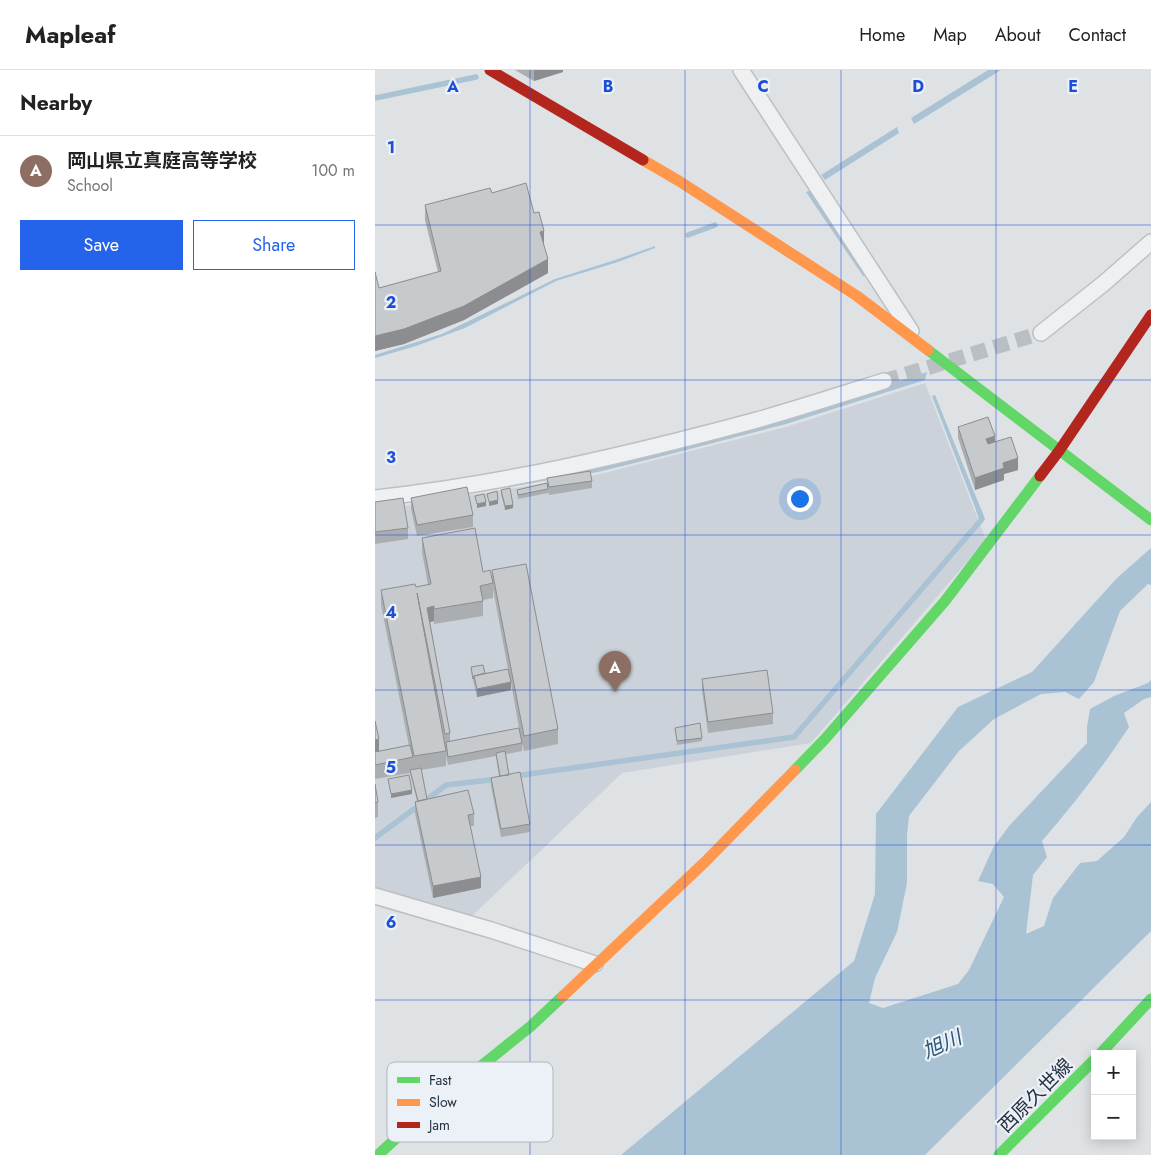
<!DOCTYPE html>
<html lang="en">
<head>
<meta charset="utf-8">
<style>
	:root { --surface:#fff; --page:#f6f6f6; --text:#222; --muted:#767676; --line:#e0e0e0; --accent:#2563eb }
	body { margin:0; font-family:Jost,"Noto Sans JP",sans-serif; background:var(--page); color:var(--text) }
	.controls { position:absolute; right:15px; bottom:15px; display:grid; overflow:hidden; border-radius:0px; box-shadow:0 2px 12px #0003 }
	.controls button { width:45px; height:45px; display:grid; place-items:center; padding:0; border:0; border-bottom:1px solid var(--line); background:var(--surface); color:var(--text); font:25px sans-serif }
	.you { position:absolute; left:424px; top:428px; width:18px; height:18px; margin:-12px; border:4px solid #fff; border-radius:50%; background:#1a73e8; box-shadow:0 0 0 8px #1a73e833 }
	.badge { display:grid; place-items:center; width:32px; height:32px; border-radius:50%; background:var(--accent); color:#fff; font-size:16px; font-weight:700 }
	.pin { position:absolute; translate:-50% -41px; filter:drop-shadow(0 1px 2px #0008) }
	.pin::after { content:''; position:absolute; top:26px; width:18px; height:15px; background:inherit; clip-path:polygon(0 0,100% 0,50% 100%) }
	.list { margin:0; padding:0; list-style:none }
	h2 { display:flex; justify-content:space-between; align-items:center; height:65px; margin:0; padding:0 20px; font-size:21px }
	h2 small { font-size:16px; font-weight:400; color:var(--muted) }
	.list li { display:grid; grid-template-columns:32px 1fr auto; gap:15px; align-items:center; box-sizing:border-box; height:70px; padding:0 20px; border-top:1px solid var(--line) }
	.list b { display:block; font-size:19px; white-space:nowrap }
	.list p { margin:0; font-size:16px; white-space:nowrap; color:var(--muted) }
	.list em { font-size:16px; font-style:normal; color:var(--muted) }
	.actions { display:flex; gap:10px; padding:15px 20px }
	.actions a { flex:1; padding:11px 0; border:1px solid var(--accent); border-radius:0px; text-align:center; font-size:18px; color:var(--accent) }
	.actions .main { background:var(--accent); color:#fff }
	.map { position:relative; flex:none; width:776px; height:1085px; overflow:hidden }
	header { display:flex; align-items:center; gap:30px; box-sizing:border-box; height:70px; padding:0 25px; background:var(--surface); border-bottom:1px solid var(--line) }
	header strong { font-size:24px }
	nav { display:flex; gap:28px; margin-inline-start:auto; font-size:18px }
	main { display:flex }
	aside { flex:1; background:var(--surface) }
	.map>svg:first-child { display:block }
	.built { fill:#ccd2d9 }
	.water { fill:#a9c2d4 }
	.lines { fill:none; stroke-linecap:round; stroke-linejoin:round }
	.stream { stroke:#a9c2d4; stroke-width:5.5 }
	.street-tunnel { stroke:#babfc4; stroke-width:15; stroke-dasharray:15 8; stroke-linecap:butt }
	.street-casing { stroke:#bdc0c3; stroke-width:18 }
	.street { stroke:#eef0f2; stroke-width:15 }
	.fast { stroke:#63d668; stroke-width:11 }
	.slow { stroke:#ff974d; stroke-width:11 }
	.jam { stroke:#b3261e; stroke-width:11 }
	.wall { fill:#abaeb0; fill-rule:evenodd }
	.shaded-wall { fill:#8b8d90 }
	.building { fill:#c7cacd; stroke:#8b8d90 }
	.grid { fill:none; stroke:#1d4ed8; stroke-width:1; stroke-opacity:0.55 }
	.labels { text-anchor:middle; stroke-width:4.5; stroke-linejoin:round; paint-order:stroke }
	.street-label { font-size:19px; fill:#243140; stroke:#ebf1f6 }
	.water-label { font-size:20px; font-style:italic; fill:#2a5478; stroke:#ebf1f6 }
	.key { fill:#ebf1f6; stroke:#afb7bf; stroke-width:1 }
	.key-label { font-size:14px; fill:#243140 }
	.grid-label { font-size:16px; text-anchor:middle; font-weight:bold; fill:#1d4ed8; stroke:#ebf1f6; stroke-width:4.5; stroke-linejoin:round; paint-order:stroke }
</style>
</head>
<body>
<header>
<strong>Mapleaf</strong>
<nav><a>Home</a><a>Map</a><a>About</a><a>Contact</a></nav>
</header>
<main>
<aside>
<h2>Nearby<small></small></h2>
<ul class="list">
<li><span class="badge" style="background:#8d6e63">A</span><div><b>岡山県立真庭高等学校</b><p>School</p></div><em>100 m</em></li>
</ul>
<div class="actions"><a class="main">Save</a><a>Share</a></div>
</aside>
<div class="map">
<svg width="776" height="1085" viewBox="0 0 776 1085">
	<rect width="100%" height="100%" fill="#dfe2e5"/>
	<path class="built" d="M550 313 611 470 436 673 247 703 96 847 0 819V441L225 404 411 357Z"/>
	<path class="water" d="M613 0H626L539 54 536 48Z
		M522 57 524 63 450 110 446 105Z
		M436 120 492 205 488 206 431 122Z
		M280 176V178L243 192 181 211 90 258 41 276 0 288V285L67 264 180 209 243 189Z
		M552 302 550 310 411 354 288 386 223 402 132 417 131 411 408 348Z
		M560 325 608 444 607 447 603 445 557 326Z
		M776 478V515L773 514 745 541 719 612 704 629 690 622 666 624 619 649 584 681 534 746 532 765V813L522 862 500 908 494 933 508 938 583 914 594 900 629 827 618 814 603 811 618 778 634 756 712 673V657L715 639 739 626 773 613 776 610V627L769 629 749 643 754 657C728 697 698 735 667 771L672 787 658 805 651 864 669 856 678 828 705 793 722 791 749 767 762 747 776 732V861L550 1085H246L479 891 500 824 501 744 583 637 657 602 742 508Z"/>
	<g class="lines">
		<path class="stream" d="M0 28 101 7
			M313 165 340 155
			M140 706 419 667 607 449 604 441
			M54 728 71 715 123 709
			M0 768 39 739"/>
		<path class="street-tunnel" d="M509 311 666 263"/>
		<defs>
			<path id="street" d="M366 0 536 261
				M666 263 728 214 776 172
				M0 428C129 414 256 384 382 350 425 338 467 324 509 311
				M0 826 116 860 220 894"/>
		</defs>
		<use href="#street" class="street-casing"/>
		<use href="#street" class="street"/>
		<path class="fast" d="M553 280 776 450
			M420 700 450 669 570 531 665 406
			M725 984 776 929
			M3 1085 54 1038 156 956 188 926
			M624 1085 720 989"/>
		<path class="slow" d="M268 90 304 111 482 226 553 280
			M188 926 330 792 420 700"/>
		<path class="jam" d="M115 0 268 90
			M665 406 684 381 776 245"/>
	</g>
	<path class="wall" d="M140 0H188V2L159 11Z
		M117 123 159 143 169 176 173 203 89 250 29 274 0 281V202L4 218 63 202 50 150V135Z
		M583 357 620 372 643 400 629 404V410L600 420 583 368Z
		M172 408 217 411V418L174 425 172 416Z
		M173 419V423L143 429 142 423V420Z
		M126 420 138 438 130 440 126 424Z
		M36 428 98 445V457L42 466 36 439Z
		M0 432 33 458V469L0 474Z
		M47 468 108 502 117 508V500L183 659V674L149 681 147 674V681L131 684 134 705 155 754V762L126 767 116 716V708L124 706 121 686 73 695 71 685V696L46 700 52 729 99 744V756H95L106 818 58 828 40 743V732L42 731 35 703 0 709V651L4 681 34 676 6 535V520L41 517 53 515 47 482ZM118 519 133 599 110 603 96 597V601L102 627 136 620V613L144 658 75 672V663L55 552 59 551V554L108 546V530L118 528Z
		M327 609 398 643V654L333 663 327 620Z
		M300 658 327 668V671L302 675Z
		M0 714 3 732V747L0 748Z"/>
	<path class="shaded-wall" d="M159 0H188V2L159 11Z
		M169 161V176L165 162Z
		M173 189V203L89 250 29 274 0 281V266Z
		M620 366V377L611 380V369Z
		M643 388V400L629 404V410L600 420V408L628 393Z
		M123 430V434L114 436V432Z
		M111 432V436L102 438V434Z
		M138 435V438L130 440V436Z
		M59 536V551L52 553V538Z
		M136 612V620L102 627V619Z
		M4 669V684L0 685V670Z
		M37 720V724L16 728V724Z
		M106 807V818L58 828V816Z"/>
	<path class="building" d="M151 113 159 143 164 142 169 161 165 162 173 189 89 236 29 259 0 266V202L4 218 66 201 50 135 115 118 117 123Z
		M613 347 620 366 611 369 613 374 636 367 643 388 628 393 629 398 600 408 583 357Z
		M215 401 217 411 174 417 172 408Z
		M172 413 173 419 143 425 142 420Z
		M92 417 98 445 42 455 36 428Z
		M135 418 138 435 130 436 126 420Z
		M122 421 123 430 114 432 112 424Z
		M109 424 111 432 102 434 100 426Z
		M28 428 33 458 0 462V432Z
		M100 458 108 502 115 500 118 513 105 516 108 531 59 539V536L52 538 75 663 70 664 42 523 71 681 39 686 6 520 40 514 41 517 56 514 47 468Z
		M151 494 183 659 149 666 117 500Z
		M108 595 110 603 99 606 98 609 96 597Z
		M133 599 136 612 102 619 99 606Z
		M392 600 398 643 333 652 327 609Z
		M0 651 4 669 0 670Z
		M325 653 327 668 302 671 300 658Z
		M144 658 147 673 73 687 71 672Z
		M35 675 38 687 0 695V682Z
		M130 681 134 705 125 706 121 683Z
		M46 698 52 729 43 731 35 700Z
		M145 702 155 754 126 759 116 708Z
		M34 705 37 720 16 724 13 709Z
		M0 714 3 732 0 733Z
		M93 720 99 744 93 745 106 807 58 816 40 732Z"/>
	<path class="grid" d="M155 0V1085M310 0V1085M466 0V1085M621 0V1085M0 155H776M0 310H776M0 465H776M0 620H776M0 775H776M0 930H776"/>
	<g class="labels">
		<g class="street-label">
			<text transform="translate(660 1025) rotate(-45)" y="7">西原久世線</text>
		</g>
		<g class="water-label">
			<text transform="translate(567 974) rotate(-24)" y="7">旭川</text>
		</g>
	</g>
	<rect x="12" y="992" width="166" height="80" rx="8" class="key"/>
	<rect x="22" y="1007" width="23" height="6" fill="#63d668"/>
	<rect x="22" y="1029" width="23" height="7" fill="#ff974d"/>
	<rect x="22" y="1052" width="23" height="6" fill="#b3261e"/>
	<g class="key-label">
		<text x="54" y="1015">Fast</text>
		<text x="54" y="1037">Slow</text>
		<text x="54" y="1060">Jam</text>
	</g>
	<g class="grid-label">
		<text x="78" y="22">A</text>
		<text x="233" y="22">B</text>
		<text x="388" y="22">C</text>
		<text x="543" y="22">D</text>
		<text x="698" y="22">E</text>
		<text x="16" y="83">1</text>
		<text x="16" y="238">2</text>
		<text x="16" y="393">3</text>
		<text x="16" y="548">4</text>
		<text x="16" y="703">5</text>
		<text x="16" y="858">6</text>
	</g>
</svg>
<div class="controls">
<button>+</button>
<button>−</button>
</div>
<div class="you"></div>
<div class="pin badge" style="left:240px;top:622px;background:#8d6e63">A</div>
</div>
</main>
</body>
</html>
